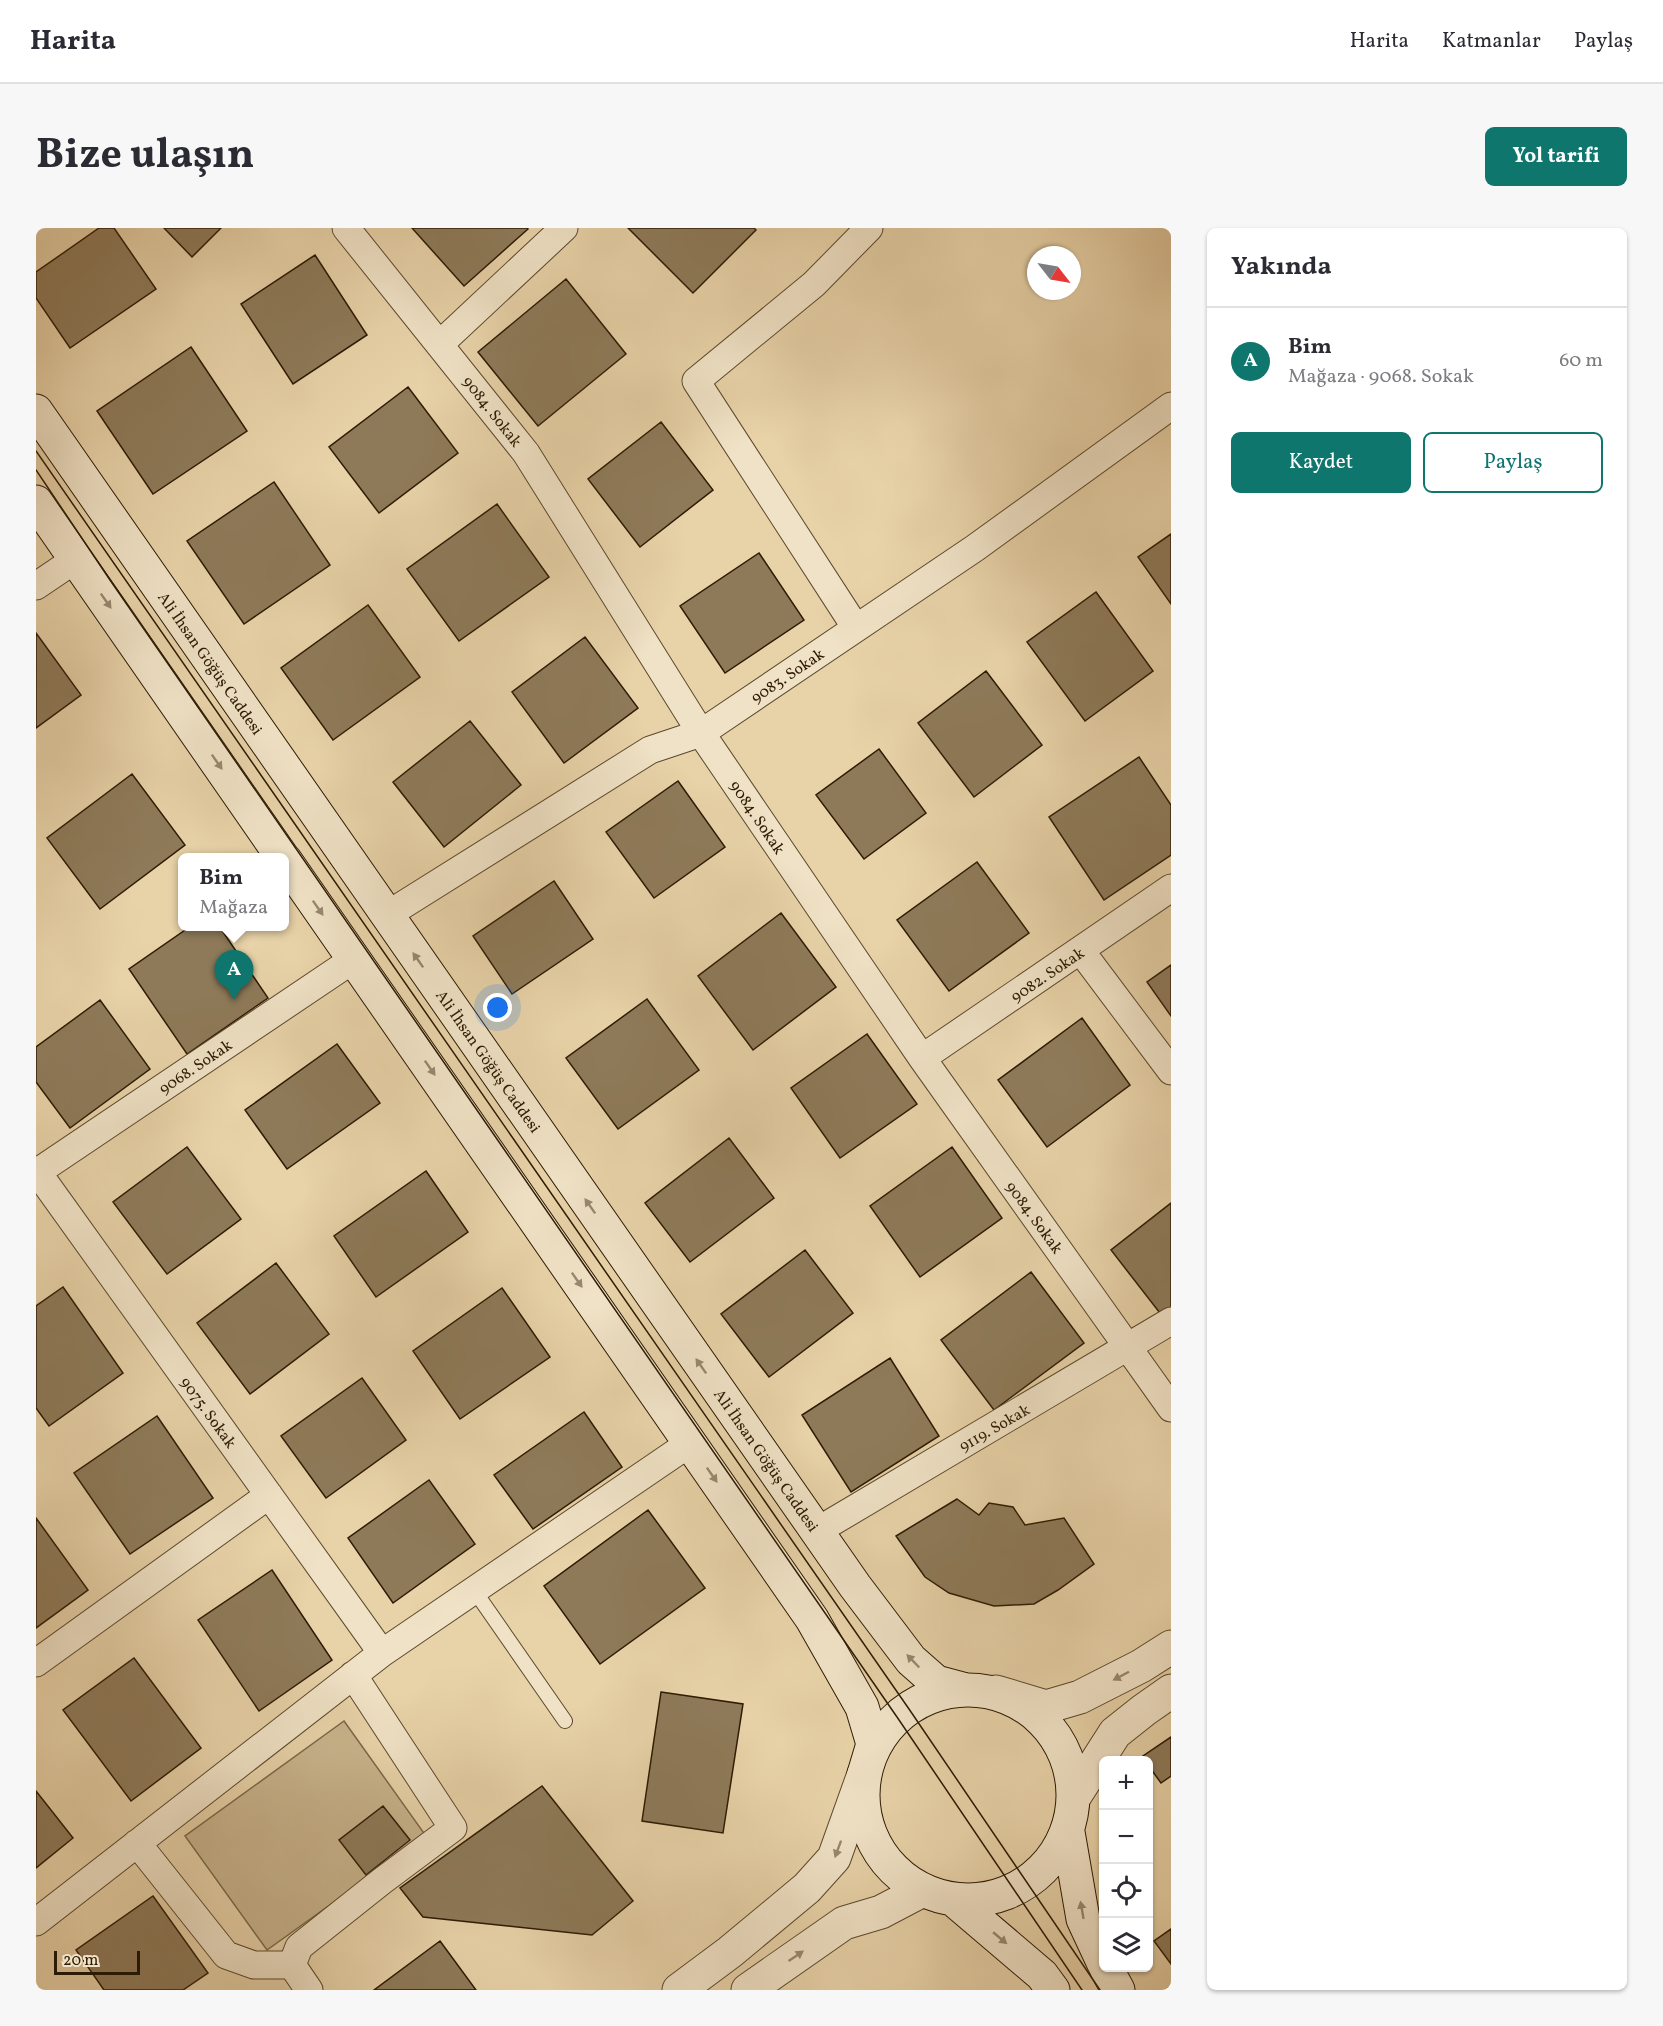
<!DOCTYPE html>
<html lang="tr">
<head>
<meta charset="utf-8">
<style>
	:root { --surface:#fff; --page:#f7f7f7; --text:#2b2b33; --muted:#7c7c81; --line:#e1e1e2; --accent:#0f766e }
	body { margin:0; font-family:Vollkorn,serif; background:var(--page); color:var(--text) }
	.controls { position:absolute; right:18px; bottom:18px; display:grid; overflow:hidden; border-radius:9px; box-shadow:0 2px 4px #0004 }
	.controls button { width:54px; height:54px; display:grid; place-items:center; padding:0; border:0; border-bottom:2px solid var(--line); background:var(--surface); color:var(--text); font:30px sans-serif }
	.compass { position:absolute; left:991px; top:18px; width:54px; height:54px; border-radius:50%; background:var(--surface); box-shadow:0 2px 4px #0004; rotate:121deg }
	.scale { position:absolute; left:18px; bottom:15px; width:86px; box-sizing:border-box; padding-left:6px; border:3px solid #2d1b04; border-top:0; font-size:16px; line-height:21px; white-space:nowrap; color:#2d1b04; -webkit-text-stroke:4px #f0e2c6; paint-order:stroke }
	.you { position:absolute; left:462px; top:780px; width:21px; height:21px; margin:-15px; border:4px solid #fff; border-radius:50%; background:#1a73e8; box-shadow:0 0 0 9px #1a73e833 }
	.badge { display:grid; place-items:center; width:39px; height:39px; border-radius:50%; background:var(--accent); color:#fff; font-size:20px; font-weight:700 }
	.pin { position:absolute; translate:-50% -50px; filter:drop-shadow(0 2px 3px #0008) }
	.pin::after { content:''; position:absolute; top:32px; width:21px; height:18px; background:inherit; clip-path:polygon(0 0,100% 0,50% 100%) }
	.popup { position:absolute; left:142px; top:625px; width:111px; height:78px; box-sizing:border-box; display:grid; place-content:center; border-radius:9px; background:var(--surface); filter:drop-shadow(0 2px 4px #0005); font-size:20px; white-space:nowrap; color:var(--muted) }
	.popup b { font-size:22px; color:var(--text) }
	.popup::after { content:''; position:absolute; left:50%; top:100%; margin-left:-12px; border:12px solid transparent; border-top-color:var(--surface) }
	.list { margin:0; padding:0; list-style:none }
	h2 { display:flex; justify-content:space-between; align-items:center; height:78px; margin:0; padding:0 24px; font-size:26px }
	h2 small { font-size:20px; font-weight:400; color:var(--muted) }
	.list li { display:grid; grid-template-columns:39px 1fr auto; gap:18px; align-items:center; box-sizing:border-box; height:108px; padding:0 24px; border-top:2px solid var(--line) }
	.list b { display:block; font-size:22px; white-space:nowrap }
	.list p { margin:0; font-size:20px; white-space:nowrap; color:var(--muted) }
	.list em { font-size:20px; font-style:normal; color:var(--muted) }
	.actions { display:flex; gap:12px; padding:18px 24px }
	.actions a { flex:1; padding:14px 0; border:2px solid var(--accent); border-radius:9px; text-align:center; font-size:21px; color:var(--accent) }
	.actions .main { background:var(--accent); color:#fff }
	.icon { flex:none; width:33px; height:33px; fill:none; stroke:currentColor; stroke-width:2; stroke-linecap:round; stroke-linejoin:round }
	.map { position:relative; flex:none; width:1135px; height:1762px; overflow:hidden; border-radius:9px }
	header { display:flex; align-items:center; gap:36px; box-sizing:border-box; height:84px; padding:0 30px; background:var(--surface); border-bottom:2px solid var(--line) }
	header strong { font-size:28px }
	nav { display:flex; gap:33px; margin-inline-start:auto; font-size:21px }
	.intro { display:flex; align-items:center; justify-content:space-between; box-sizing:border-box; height:144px; padding:0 36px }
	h1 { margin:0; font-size:42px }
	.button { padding:15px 27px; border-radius:9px; background:var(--accent); color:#fff; font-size:21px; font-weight:700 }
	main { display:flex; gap:36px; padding:0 36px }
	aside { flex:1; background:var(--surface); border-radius:9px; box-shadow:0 2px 4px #0004 }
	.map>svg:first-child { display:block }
	.green { fill:#c8b38c; stroke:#7a6748; stroke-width:1.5 }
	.building { fill:#8e7a59; stroke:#2d1b04; stroke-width:1.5 }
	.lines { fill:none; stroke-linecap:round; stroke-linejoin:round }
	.service-casing { stroke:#5c492d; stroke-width:16 }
	.minor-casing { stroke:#5c492d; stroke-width:29 }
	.tertiary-casing { stroke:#5c492d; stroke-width:35 }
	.secondary-casing { stroke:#2d1b04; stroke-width:35 }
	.service { stroke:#f0e2c6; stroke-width:14 }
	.minor { stroke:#f0e2c6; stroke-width:27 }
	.tertiary { stroke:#f0e2c6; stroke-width:33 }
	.secondary { stroke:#f0e2c6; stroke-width:33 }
	.tram { stroke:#2d1b04; stroke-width:1.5 }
	.oneway { fill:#98886f }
	.labels { text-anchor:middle; stroke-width:4.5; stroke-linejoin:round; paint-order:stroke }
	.street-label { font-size:16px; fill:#2d1b04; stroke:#f0e2c6 }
</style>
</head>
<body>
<header>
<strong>Harita</strong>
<nav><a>Harita</a><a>Katmanlar</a><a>Paylaş</a></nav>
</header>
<div class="intro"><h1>Bize ulaşın</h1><a class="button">Yol tarifi</a></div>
<main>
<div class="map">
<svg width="1135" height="1762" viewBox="0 0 1135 1762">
	<rect width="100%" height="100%" fill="#e8d2a8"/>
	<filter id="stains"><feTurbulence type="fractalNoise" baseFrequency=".00333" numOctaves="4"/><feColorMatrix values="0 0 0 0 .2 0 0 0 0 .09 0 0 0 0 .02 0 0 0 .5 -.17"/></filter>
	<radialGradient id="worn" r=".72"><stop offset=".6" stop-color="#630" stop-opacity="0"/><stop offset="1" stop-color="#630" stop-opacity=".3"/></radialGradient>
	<path class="green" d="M308 1493 390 1608 231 1722 149 1608Z"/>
	<path class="building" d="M63 0H78L120 61 34 120 0 70V44Z
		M128 0H185L156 29Z
		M376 0H491L492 1 428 58Z
		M592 0H718L720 2 657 65Z
		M279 27 331 107 257 156 205 76Z
		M530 51 590 126 502 198 442 124Z
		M155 119 211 203 117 266 61 183Z
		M372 159 422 225 343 285 293 219Z
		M625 194 677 262 604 319 552 251Z
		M238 254 294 337 208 396 151 313Z
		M461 276 513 349 423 413 371 341Z
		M1135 306V376L1102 329Z
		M723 325 768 392 689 445 644 378Z
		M1060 364 1117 443 1049 493 991 414Z
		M332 377 384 449 297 512 245 440Z
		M0 405 45 467 0 500Z
		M549 409 602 480 528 535 476 464Z
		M950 443 1006 517 938 569 882 495Z
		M434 493 485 557 408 619 357 554Z
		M843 521 890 585 828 631 780 567Z
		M1103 529 1135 577V627L1068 672 1013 589Z
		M96 546 149 617 64 681 11 610Z
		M642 553 689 619 618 670 570 604Z
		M941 634 993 705 913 763 861 692Z
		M518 653 557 711 476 766 437 708Z
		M745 685 800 759 717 822 662 748Z
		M155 698H183L232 770 151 826 93 741Z
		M1135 737V788L1111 754Z
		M611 771 663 842 582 901 530 830Z
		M64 772 114 841 34 900 0 854V819Z
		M1046 790 1094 857 1011 919 962 852Z
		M831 806 881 876 804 930 755 860Z
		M301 816 344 875 251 941 209 882Z
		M693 910 738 970 654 1034 609 975Z
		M151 919 205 991 131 1046 77 974Z
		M916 919 966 990 884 1049 834 978Z
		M390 943 432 1004 340 1069 298 1008Z
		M1135 975V1083L1127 1089 1075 1022Z
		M769 1022 817 1085 733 1149 685 1086Z
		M240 1035 293 1106 214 1166 161 1095Z
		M995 1044 1048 1115 958 1182 905 1112Z
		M27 1059 87 1145 13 1198 0 1180V1078Z
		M466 1060 514 1129 424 1191 377 1123Z
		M854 1130 903 1208 815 1264 766 1187Z
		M326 1150 370 1212 290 1270 245 1208Z
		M548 1184 586 1239 497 1301 458 1247Z
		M121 1188 177 1270 94 1326 38 1245Z
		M393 1252 439 1316 357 1375 312 1310Z
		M921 1271 943 1287 953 1275 977 1279 989 1297 1028 1290 1058 1336 1022 1362 998 1376 958 1378 913 1365 889 1349 860 1308Z
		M612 1282 669 1360 564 1436 508 1358Z
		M0 1290 52 1362 0 1400Z
		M236 1342 296 1432 223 1483 162 1392Z
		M98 1430 165 1520 95 1573 27 1482Z
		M625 1464 707 1476 687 1605 606 1593Z
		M1135 1509V1548L1125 1555 1112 1537V1532H1110L1107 1528Z
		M506 1558 597 1673 556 1707 387 1689 364 1660Z
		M0 1563 37 1610 0 1640Z
		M347 1578 374 1612 330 1647 303 1612Z
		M117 1668 172 1745 147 1762H68L40 1722Z
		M1135 1701V1736L1118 1713Z
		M404 1713 440 1762H338Z"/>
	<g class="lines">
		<defs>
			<path id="service" d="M438 1362 529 1493"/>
			<path id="minor" d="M310 0 490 225 665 505 886 830 1135 1180
				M404 116 528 0
				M0 358 40 331
				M820 400 660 153 778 56 833 0
				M351 687 614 522 665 505 939 320 1135 178
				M1045 723 1135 843
				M886 830 1135 660
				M0 942 346 1425
				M0 945 318 731
				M781 1303 1135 1093
				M0 1435 233 1267
				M101 1615 190 1727 218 1737H256L273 1762
				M0 1694 346 1425 654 1215
				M256 1737 263 1719 346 1653 417 1600 317 1447"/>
			<path id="tertiary" d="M960 1464 1010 1479 1044 1469 1105 1438 1135 1419
				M1038 1569 1079 1505 1108 1482 1135 1463
				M643 1762 694 1724 771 1660 798 1630 828 1546
				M712 1762 808 1695 845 1684 885 1663"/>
			<path id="secondary" d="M0 183 819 1358 875 1432 900 1454 926 1461
				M0 274 247 630
				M249 632 776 1391 826 1479 837 1516 828 1546
				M827 1567a105 105 0 1 1 210 0a105 105 0 1 1-210 0Z
				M1032 1604 1047 1691 1068 1736
				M919 1673 1006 1747 1017 1762
				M1070 1740 1082 1762"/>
		</defs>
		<use href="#service" class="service-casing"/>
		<use href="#minor" class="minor-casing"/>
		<use href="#tertiary" class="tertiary-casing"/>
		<use href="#secondary" class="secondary-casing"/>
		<use href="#service" class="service"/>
		<use href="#minor" class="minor"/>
		<use href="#tertiary" class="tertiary"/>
		<use href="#secondary" class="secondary"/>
		<path class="tram" d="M0 223 873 1481 1064 1762
			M0 242 74 352 861 1489 1046 1762"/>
	</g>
	<defs><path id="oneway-solid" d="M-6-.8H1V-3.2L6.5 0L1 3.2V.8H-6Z" transform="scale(1.5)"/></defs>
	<g class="oneway">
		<use href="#oneway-solid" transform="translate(70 373) rotate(55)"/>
		<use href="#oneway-solid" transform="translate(181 534) rotate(55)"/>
		<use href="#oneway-solid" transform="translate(282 680) rotate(55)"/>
		<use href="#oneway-solid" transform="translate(382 732) rotate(-125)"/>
		<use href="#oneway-solid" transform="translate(394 840) rotate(55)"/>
		<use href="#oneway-solid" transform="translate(554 978) rotate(-125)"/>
		<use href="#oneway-solid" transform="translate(541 1052) rotate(55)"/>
		<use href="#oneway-solid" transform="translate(665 1138) rotate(-125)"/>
		<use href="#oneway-solid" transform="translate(676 1247) rotate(55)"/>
		<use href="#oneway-solid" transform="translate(877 1433) rotate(-134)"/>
		<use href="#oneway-solid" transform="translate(1085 1448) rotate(152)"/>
		<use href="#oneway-solid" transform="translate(802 1621) rotate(110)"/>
		<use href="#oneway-solid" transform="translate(1046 1682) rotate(-100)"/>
		<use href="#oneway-solid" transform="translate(964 1710) rotate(40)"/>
		<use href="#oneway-solid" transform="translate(760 1728) rotate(-34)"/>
	</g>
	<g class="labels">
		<g class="street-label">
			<text transform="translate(457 183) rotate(52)" y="6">9084. Sokak</text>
			<text transform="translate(175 435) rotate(55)" y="6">Ali İhsan Göğüş Caddesi</text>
			<text transform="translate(751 447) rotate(-34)" y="6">9083. Sokak</text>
			<text transform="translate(722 589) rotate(56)" y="6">9084. Sokak</text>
			<text transform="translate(1011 746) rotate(-34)" y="6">9082. Sokak</text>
			<text transform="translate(453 833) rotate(55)" y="6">Ali İhsan Göğüş Caddesi</text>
			<text transform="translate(159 838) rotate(-34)" y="6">9068. Sokak</text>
			<text transform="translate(999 989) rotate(54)" y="6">9084. Sokak</text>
			<text transform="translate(173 1184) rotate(54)" y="6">9075. Sokak</text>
			<text transform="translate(958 1199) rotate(-30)" y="6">9119. Sokak</text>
			<text transform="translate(731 1232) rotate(55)" y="6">Ali İhsan Göğüş Caddesi</text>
		</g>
	</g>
	<rect width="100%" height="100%" filter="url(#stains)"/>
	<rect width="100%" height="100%" fill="url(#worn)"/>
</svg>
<div class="controls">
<button>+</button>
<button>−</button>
<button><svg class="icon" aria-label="locate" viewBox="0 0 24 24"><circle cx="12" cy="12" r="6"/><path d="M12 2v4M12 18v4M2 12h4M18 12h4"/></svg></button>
<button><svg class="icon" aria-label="layers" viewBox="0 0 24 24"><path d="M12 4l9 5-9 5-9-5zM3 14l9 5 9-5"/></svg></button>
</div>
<svg class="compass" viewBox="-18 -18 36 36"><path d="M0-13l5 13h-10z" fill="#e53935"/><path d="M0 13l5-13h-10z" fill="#7c7c81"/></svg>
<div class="scale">20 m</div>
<div class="you"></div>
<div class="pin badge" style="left:198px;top:772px">A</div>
<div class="popup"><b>Bim</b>Mağaza</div>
</div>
<aside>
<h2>Yakında<small></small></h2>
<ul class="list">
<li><span class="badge">A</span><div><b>Bim</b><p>Mağaza · 9068. Sokak</p></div><em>60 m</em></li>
</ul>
<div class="actions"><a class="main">Kaydet</a><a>Paylaş</a></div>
</aside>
</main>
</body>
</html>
